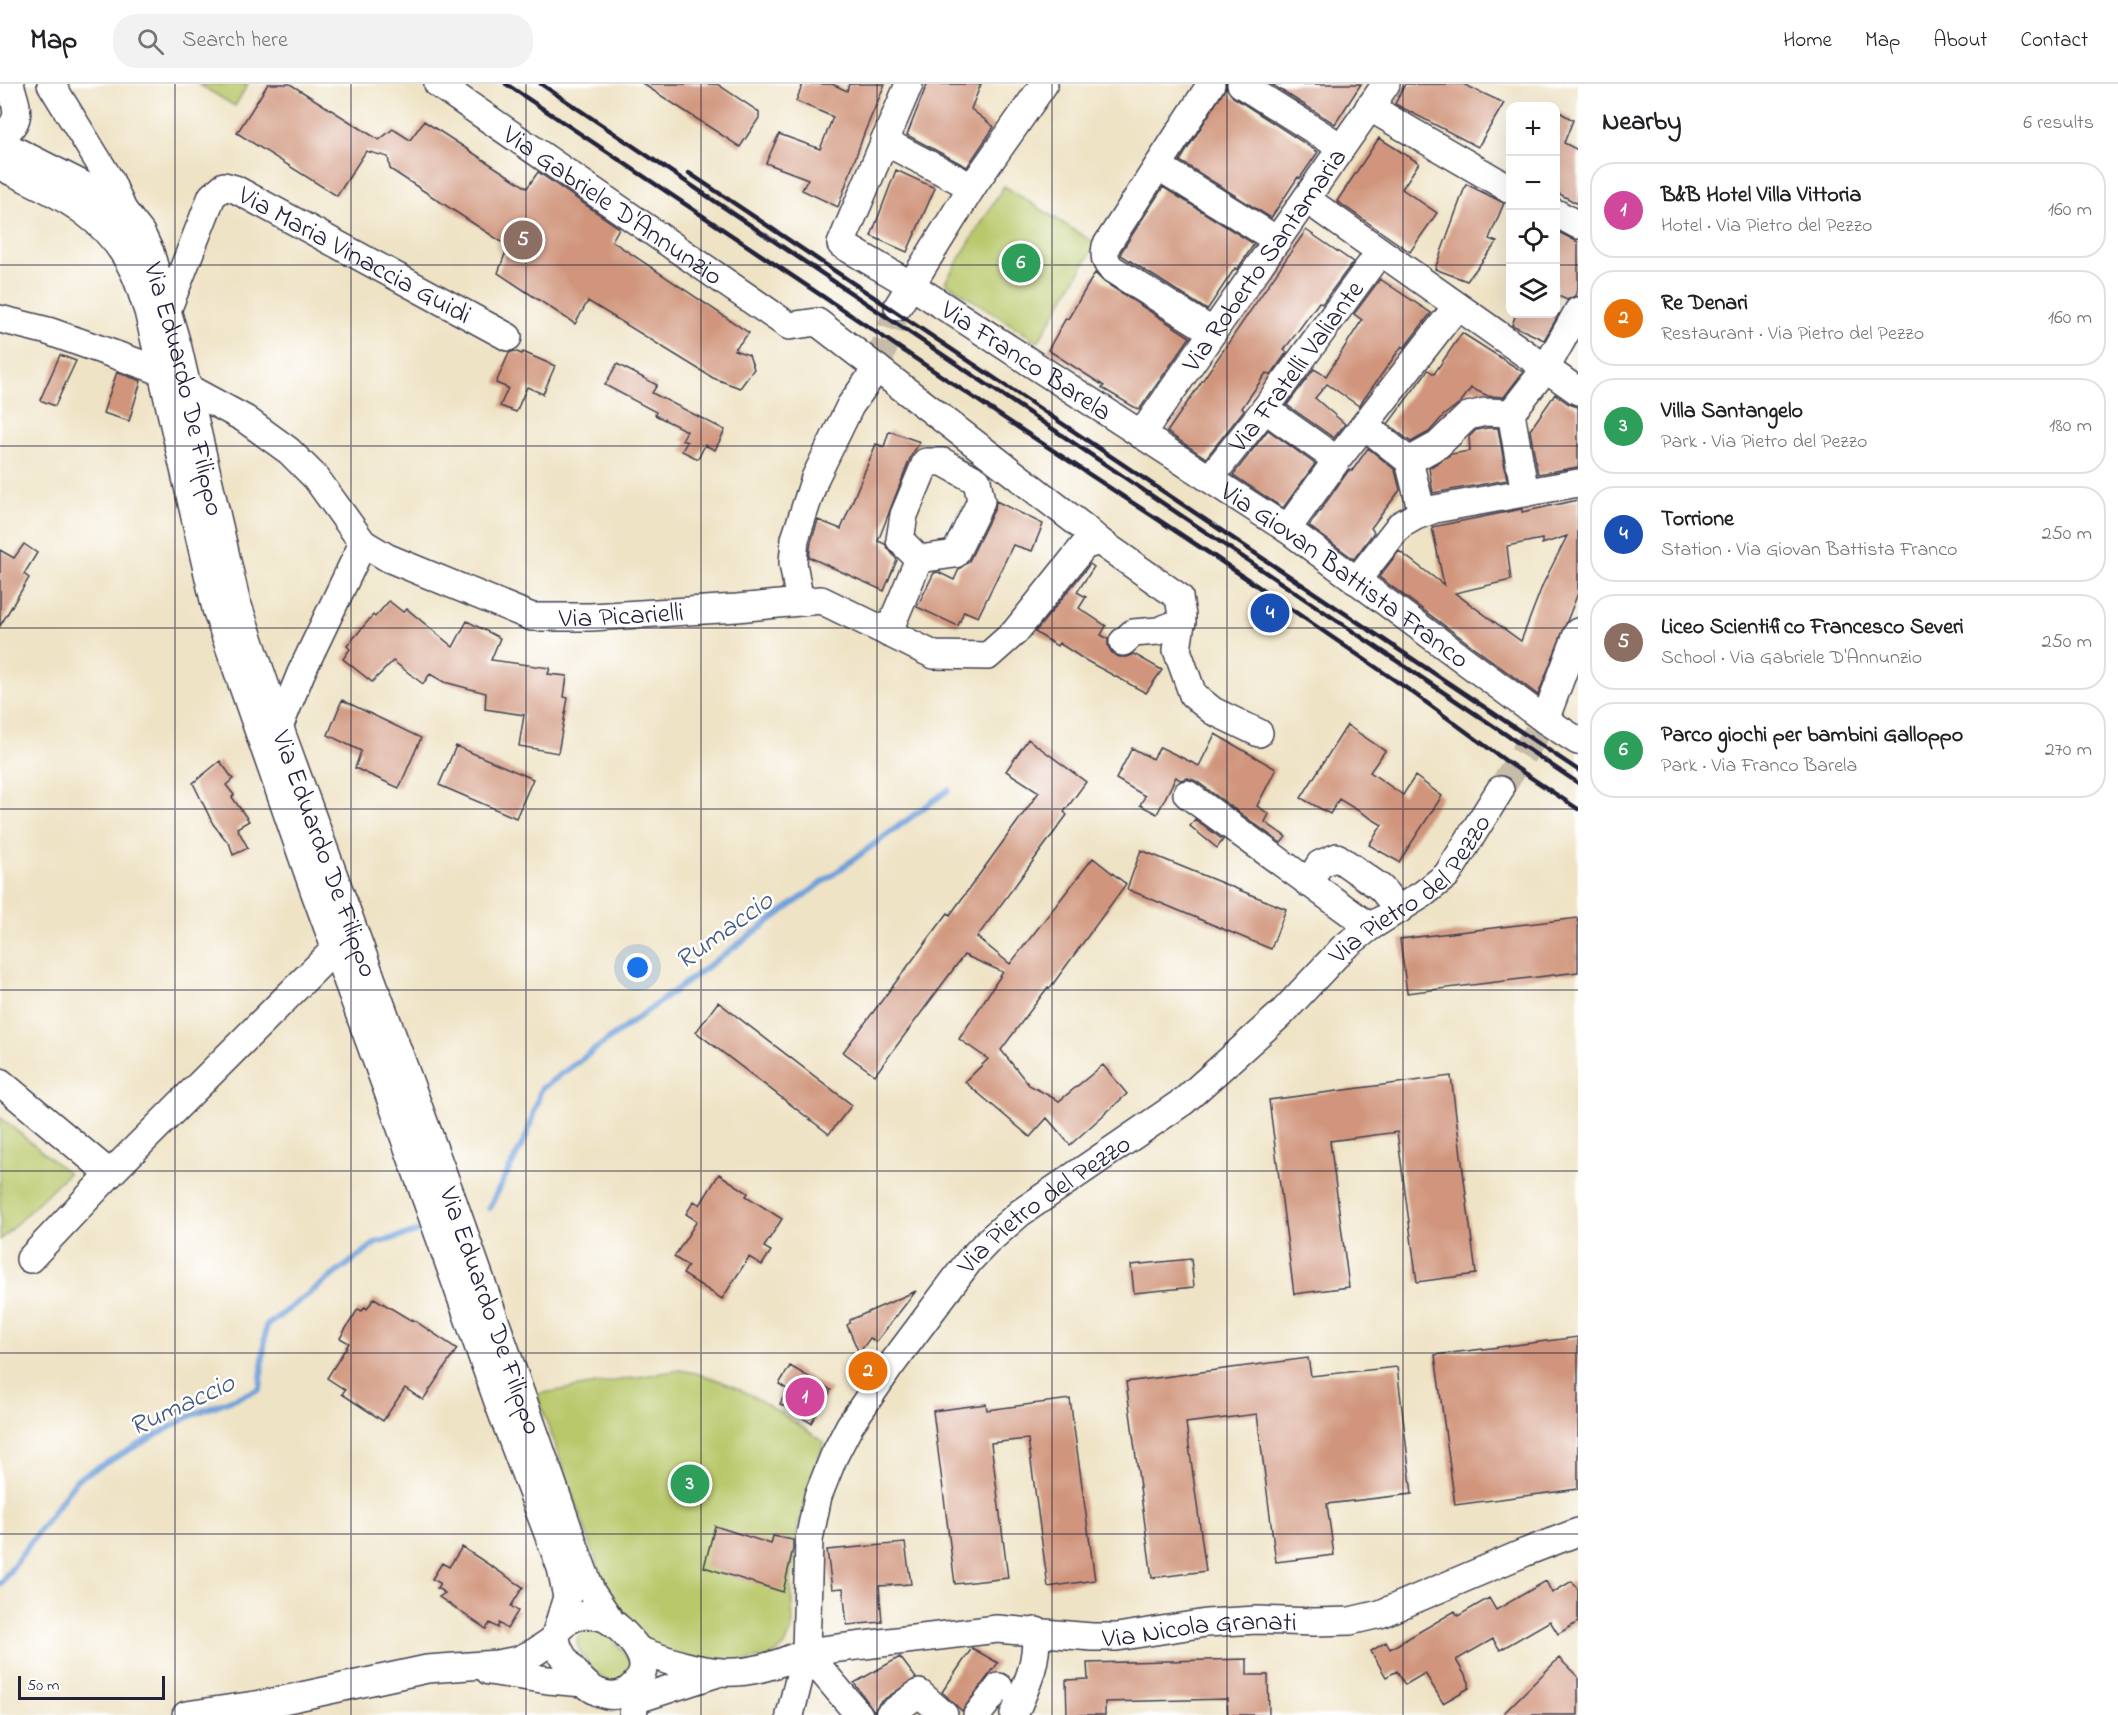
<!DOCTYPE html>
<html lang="en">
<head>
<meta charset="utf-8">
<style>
	:root { --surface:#fff; --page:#f2f2f2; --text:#202124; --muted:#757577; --line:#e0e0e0; --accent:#d93025 }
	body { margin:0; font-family:"Indie Flower",sans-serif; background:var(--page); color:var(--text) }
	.controls { position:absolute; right:18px; top:18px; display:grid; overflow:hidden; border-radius:12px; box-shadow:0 6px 24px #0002 }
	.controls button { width:54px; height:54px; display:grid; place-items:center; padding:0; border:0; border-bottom:2px solid var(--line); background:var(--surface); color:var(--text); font:30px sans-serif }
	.scale { position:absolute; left:18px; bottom:15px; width:147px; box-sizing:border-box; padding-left:6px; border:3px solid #22223b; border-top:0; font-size:16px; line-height:21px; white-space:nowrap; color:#22223b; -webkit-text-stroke:4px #fff; paint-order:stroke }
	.you { position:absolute; left:638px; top:884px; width:21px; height:21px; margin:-15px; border:4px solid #fff; border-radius:50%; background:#1a73e8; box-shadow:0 0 0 9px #1a73e833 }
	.badge { display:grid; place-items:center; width:39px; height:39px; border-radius:50%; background:var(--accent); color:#fff; font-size:20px; font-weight:700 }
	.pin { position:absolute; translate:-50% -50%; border:3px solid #fff; box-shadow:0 2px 6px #0006 }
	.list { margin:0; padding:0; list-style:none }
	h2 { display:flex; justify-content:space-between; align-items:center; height:78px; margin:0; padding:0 24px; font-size:26px }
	h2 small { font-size:20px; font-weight:400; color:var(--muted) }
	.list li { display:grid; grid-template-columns:39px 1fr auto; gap:18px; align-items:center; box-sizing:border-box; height:96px; margin:0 12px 12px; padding:0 12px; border:2px solid var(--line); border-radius:24px }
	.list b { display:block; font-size:22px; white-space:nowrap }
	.list p { margin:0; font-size:20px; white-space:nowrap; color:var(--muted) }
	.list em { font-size:20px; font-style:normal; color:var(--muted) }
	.icon { flex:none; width:33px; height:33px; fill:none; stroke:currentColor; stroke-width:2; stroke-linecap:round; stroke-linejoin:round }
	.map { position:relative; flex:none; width:1578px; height:1631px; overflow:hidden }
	header { display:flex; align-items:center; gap:36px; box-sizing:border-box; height:84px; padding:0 30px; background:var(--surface); border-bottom:2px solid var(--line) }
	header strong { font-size:28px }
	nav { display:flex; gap:33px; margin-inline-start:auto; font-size:21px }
	.search { width:420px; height:54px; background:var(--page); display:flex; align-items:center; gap:15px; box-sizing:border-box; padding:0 21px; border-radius:24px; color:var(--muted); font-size:22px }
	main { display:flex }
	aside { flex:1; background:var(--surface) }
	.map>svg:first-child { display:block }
	.green { fill:#b9c86a; stroke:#6e7552; stroke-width:1.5 }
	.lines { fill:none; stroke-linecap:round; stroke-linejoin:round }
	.stream { stroke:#6ea0d9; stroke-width:6 }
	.building { fill:#d0957c; fill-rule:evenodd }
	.minor-tunnel { stroke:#c6bca9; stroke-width:27; stroke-dasharray:27 14; stroke-linecap:butt }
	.minor-casing { stroke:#413f50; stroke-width:30 }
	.minor { stroke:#fff; stroke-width:27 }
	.rail { stroke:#22223b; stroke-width:4.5 }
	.grid { fill:none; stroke:#22223b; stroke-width:1.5; stroke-opacity:0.55 }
	.labels { text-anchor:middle; stroke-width:5; stroke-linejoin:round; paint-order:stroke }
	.street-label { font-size:27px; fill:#22223b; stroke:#fff }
	.water-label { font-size:28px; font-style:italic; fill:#445b82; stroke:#fff }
</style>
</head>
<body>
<header>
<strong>Map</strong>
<div class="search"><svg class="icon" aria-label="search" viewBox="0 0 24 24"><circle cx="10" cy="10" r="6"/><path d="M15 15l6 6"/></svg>Search here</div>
<nav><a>Home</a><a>Map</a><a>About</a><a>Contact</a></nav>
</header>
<main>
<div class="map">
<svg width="1578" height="1631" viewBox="0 0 1578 1631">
	<rect width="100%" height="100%" fill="#fff"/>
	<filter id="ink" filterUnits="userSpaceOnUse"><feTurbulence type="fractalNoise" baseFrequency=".0167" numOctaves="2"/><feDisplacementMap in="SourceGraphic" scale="12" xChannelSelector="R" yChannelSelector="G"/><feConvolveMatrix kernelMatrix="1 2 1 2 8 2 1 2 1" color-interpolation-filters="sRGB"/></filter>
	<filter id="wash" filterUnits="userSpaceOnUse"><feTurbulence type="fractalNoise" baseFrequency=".008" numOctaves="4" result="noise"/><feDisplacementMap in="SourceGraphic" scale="24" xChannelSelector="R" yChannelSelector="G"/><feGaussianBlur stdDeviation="1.35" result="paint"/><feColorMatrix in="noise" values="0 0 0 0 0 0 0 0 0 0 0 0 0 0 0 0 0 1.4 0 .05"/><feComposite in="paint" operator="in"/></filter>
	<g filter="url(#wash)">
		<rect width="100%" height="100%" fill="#efe3c5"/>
		<path class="green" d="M198 0H248L235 22Z
			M1004 102 1096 160 1038 258 945 198Z
			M0 1033 68 1089 0 1156Z
			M680 1286C734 1294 779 1328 824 1358L798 1443 791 1497 793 1541 785 1562 771 1573 716 1581 645 1561 618 1527 598 1481 537 1310Z
			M595 1543C610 1550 625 1567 632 1582L624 1596 608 1598C592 1586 555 1549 595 1543Z"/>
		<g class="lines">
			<path class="stream" d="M489 1124 527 1051 541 1005 948 706
				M0 1500 77 1395 194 1330 260 1305 266 1242 376 1159 424 1146"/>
		</g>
		<g id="blocks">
			<path class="building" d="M268 0H290L379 56 393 45 410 56 424 37 527 104 538 88 619 144 612 157 749 249 734 266 749 271 754 285 740 304 713 294 588 217 575 240 498 189 508 162 390 85 388 73 366 67 337 112 237 49Z
				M643 0H717L759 28V34L740 63Z
				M803 0H832L847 7 849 0H885L865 47 838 123 802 106 808 95 766 79 779 50 820 65 833 33 796 17Z
				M927 0H981L971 25 994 43 967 83 907 51Z
				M1271 0H1361L1335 40Z
				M1405 0H1463L1504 19 1478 63 1395 20Z
				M1226 3 1233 13 1318 68 1300 94 1298 93 1271 134 1180 77Z
				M1556 26 1573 36 1564 59 1578 66V120L1556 108Z
				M1379 54 1419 79 1402 105 1437 129 1410 168 1337 117Z
				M896 86 935 104 907 168 871 152Z
				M1466 100 1504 119 1489 155 1497 158 1467 197 1435 185Z
				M1163 103 1254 160 1237 186 1235 184 1207 226 1121 171V168Z
				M1306 146 1353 178 1322 220 1319 218 1284 266 1287 268 1271 291 1266 289 1242 324 1244 326 1206 374 1167 348Z
				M1556 147 1578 158V203L1575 212 1567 216 1556 211Z
				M1095 189 1104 198 1190 253 1139 326 1102 304 1104 302 1048 266 1066 234 1068 235Z
				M1380 195 1431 229 1404 264 1402 262 1359 322 1327 300 1315 314 1345 340 1334 354 1287 321 1314 285 1326 292 1362 236 1354 230Z
				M1516 230H1559L1544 256 1512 241Z
				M1462 249 1523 288 1504 313 1488 312 1471 304 1461 318 1444 331 1429 348 1411 358 1388 340 1428 286 1434 290Z
				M514 267 522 270 523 268 555 282 543 310 527 303 516 328 500 322 508 304 496 299 509 269Z
				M60 271 76 277 55 322 40 316Z
				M617 280 657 301 652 309 725 346 715 366 705 361 698 375 682 367 687 358 682 356 687 347 655 331 656 328 605 301Z
				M117 288 141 297 129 337 103 329Z
				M1555 310 1569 320 1578 323V383L1538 390 1530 346Z
				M1487 344H1498L1507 396 1433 409 1429 384 1451 370 1470 367 1469 353 1476 346Z
				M1268 346 1315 380 1283 424 1233 391Z
				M889 347 920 358 911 372 878 457 885 460 897 476 884 507 809 473 811 458 818 436 841 445 876 360 884 363Z
				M1368 364 1395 386 1400 406 1371 444 1374 448 1354 475 1309 442 1349 386 1352 387Z
				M1578 416V509L1538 611 1379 493 1399 467 1444 501 1432 443 1522 425V428ZM1567 452 1543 500 1521 557 1455 509 1511 496 1507 462 1542 455V460Z
				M996 417 1043 440 1032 467 1013 461 978 533 964 527 958 542 917 523 934 489 938 488 954 496 959 485 969 477 995 424Z
				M24 460 37 469 24 490 29 494 0 542V466L14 474Z
				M1090 480 1094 483 1077 508 1086 513 1079 524 1106 542 1101 551 1108 555V562L1112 569 1119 573H1126L1134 570 1162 586 1146 609 1085 576 1059 559 1057 562 1035 548Z
				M389 517 403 528 407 525 453 563 467 537 500 554 491 576 550 584 548 590 567 592 564 613 568 614 558 669 519 662 524 631 485 625 486 609 444 598 430 590 423 600 393 577 372 598 343 575 350 565 347 562 373 531 375 533Z
				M342 616 421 654 399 704 355 684 361 667 328 651Z
				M1347 641 1385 667 1370 688 1403 711 1415 692 1442 712 1399 778 1369 761 1382 741 1339 715 1330 730 1301 714Z
				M1215 650 1276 685 1257 722 1269 730 1265 738 1286 753 1281 759 1196 697 1188 694 1180 696 1176 693 1157 730 1140 721 1145 712 1116 695 1132 664 1153 675 1160 663 1199 682Z
				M1028 655 1086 698 1064 728 1067 731 977 853 1010 880 1093 774 1126 800 1050 904 1048 903 1001 966 1029 1001 1059 1017 1103 981 1127 1010 1070 1061 1047 1034 1030 1053 965 998 988 975 959 955 1003 888 964 871 875 991 843 968 948 829 950 831 1039 708 1006 687Z
				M456 662 533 695 516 734 439 701Z
				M220 677 233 695 226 701 234 711 232 713 249 737 237 744 248 764 233 771 230 761 213 740 193 699Z
				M1195 735 1223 756 1217 764 1190 742Z
				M1141 766 1286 825 1271 865 1127 805Z
				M1578 834V888L1407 909 1400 855Z
				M718 918 852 1021 829 1050 696 948Z
				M1451 992 1476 1190 1417 1198 1397 1048 1330 1057 1349 1203 1294 1210 1269 1016Z
				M719 1090 748 1109 746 1112 782 1135 764 1163 771 1167 762 1181 749 1173 722 1215 683 1190 688 1182 674 1173 697 1137 686 1130 694 1117 700 1121Z
				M1191 1175 1194 1203 1134 1209 1131 1181Z
				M916 1207 876 1258 870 1254 859 1269 847 1241 850 1239V1236Z
				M374 1214 412 1237V1235L457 1265 423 1316 405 1304 383 1337 342 1310 345 1306 327 1294 349 1259 340 1254 358 1225 362 1227 365 1223 367 1225Z
				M1578 1253V1405L1455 1421 1435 1271Z
				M1308 1274 1311 1292 1397 1283 1412 1410 1327 1420 1334 1471 1276 1478 1257 1330 1186 1339 1206 1487 1152 1494 1126 1298Z
				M790 1282 831 1306 811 1339 780 1320 787 1305 779 1300Z
				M1070 1315 1095 1496 1048 1503 1028 1355 991 1359 1008 1494 955 1500 933 1327 986 1320 987 1326Z
				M715 1442 771 1460 773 1452 793 1456V1465L783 1508 704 1483Z
				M905 1459 911 1500 879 1502 882 1538 847 1541 843 1504 832 1505 827 1466Z
				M462 1463 523 1503 511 1522 518 1527 507 1545 499 1539 498 1544 490 1539 486 1545 439 1513 445 1509 437 1504 440 1499 432 1495 442 1479 449 1483Z
				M1546 1497 1552 1509 1572 1497 1578 1506V1538L1558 1550 1550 1537 1500 1566 1493 1555 1456 1576 1469 1598V1604L1443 1619 1425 1589 1405 1601 1397 1587 1386 1593 1371 1567 1386 1558 1390 1565 1455 1527 1458 1532 1489 1514 1496 1526Z
				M972 1564 998 1579 962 1627 942 1608Z
				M900 1573 916 1594 880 1618 874 1627 854 1599Z
				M1559 1574 1578 1593V1631H1502Z
				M1247 1575V1591H1268L1269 1631H1228L1227 1615 1105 1618V1631H1067L1066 1596 1088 1595 1087 1579Z"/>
		</g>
	</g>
	<g filter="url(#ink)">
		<use href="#blocks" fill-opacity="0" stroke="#413f50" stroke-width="1.5"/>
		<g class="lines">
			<path class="minor-tunnel" d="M877 284 898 222
				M1500 706 1545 636"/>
			<defs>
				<g id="minor">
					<path d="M51 0 110 96 123 126"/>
					<path id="s1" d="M438 0 789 242 817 238 1083 443 1099 457"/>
					<path id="s2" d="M909 0 841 160 911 201 1287 445 1545 636 1578 657"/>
					<path d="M1211 0 1106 162C1104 173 1105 178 1112 185L1213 248"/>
					<path d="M1241 0 1341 63"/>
					<path d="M1369 23 1510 105"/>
					<path d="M0 53C24 36 17 25 10 0"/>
					<path d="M884 57 972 103"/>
					<path id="s3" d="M0 59 85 102 123 126 141 149 150 168 178 264 236 516 283 653 450 1109 579 1475 592 1509 609 1534"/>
					<path d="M0 82C55 109 107 129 134 188 140 200 143 214 148 227L216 525 314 806 391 1016 502 1329 561 1484 567 1513 556 1549"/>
					<path d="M1158 82 1277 156"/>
					<path d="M1306 115 1578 307"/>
					<path d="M1556 129 1578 141"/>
					<path d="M898 222 972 103 1044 0"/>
					<path id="s4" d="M168 224 212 112 224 102 235 105 508 253"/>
					<path d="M0 235 48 247 161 287"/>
					<path id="s5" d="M186 303 245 335 289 367 316 394 363 459 388 474 532 533H591L737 524 821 516 934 571 988 572 1015 548 1084 462 1099 457 1179 513 1182 532 1177 566 1193 611 1213 627 1259 649"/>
					<path d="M1265 325 1337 376"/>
					<path d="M1511 329 1525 409"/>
					<path d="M1365 342 1409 377"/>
					<path id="s6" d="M1141 351 1386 0"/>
					<path id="s7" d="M1210 394 1265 325 1380 168"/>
					<path d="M1422 429 1409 377 1438 361 1468 332 1485 328 1511 329 1546 284 1578 227"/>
					<path d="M1287 445 1337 376 1457 222"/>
					<path d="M1356 497 1400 441 1416 432 1435 425 1578 399"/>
					<path d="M800 518 793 479 795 455 815 394 850 322 877 284"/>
					<path d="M888 549 919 475 900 456 904 431 926 378H943L977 397 981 417 955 470 919 475"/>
					<path d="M1123 558 1133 549 1158 547 1182 538"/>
					<path d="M1545 636 1578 548"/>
					<path d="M279 643 301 589 363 459"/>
					<path d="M1187 710 1370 843"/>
					<path d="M1308 799 1320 780 1337 773 1381 804 1399 826"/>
					<path d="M0 998 110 1090"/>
					<path d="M30 1175 110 1090 335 865"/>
					<path d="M584 1531C601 1530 609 1535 621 1546 631 1556 644 1569 643 1585 642 1592 638 1597 634 1601 617 1620 593 1610 579 1593 569 1581 555 1567 556 1549 564 1538 571 1533 584 1531Z"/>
					<path id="s8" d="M638 1566C706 1591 738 1599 806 1568L997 1545 1092 1553H1117L1206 1539 1257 1536 1314 1538 1350 1537 1380 1530 1526 1468 1578 1448"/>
					<path d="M806 1568 859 1631"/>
					<path d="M489 1587 548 1596 584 1599"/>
					<path d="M186 1631 269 1619 427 1585 497 1580 518 1576 535 1568 556 1554"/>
					<path d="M633 1631 635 1618 641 1614 715 1590"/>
					<path id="s9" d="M790 1631 806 1568 809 1456 818 1412 834 1372 850 1341 889 1284 969 1177 987 1158 1020 1129 1184 1017 1283 928 1343 864 1370 843 1423 810 1447 791 1500 706"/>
					<path d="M889 1631 919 1609 944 1631"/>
					<path d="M977 1631 999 1603"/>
					<path d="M1014 1631C1027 1600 1037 1582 1036 1547"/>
				</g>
			</defs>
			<use href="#minor" class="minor-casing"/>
			<use href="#minor" class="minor"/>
			<path class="rail" d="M506 0 1022 346 1215 473 1412 608 1506 677 1578 725
				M541 0 1578 699
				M689 89 1578 686"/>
		</g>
	</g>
	<path class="grid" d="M175 0V1631M351 0V1631M526 0V1631M701 0V1631M877 0V1631M1052 0V1631M1227 0V1631M1403 0V1631M0 181H1510M1556 181H1578M0 362H1578M0 544H1578M0 725H1578M0 906H1578M0 1087H1578M0 1269H1578M0 1450H1578"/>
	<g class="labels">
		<g class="street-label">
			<text dy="9" stroke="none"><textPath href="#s1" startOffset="213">Via Gabriele D'Annunzio</textPath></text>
			<text dy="9" stroke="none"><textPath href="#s4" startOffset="284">Via Maria Vinaccia Guidi</textPath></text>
			<text dy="9" stroke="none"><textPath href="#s6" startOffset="214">Via Roberto Santamaria</textPath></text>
			<text dy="9" stroke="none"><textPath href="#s2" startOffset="393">Via Franco Barela</textPath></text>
			<text dy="9" stroke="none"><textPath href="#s7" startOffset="141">Via Fratelli Valiante</textPath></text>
			<text dy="9" stroke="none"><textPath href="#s3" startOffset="332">Via Eduardo De Filippo</textPath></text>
			<text dy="9" stroke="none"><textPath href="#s2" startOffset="777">Via Giovan Battista Franco</textPath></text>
			<text dy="9" stroke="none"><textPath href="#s5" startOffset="514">Via Picarielli</textPath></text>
			<text dy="9" stroke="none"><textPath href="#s3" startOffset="818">Via Eduardo De Filippo</textPath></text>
			<text dy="9" stroke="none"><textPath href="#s9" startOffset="1083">Via Pietro del Pezzo</textPath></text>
			<text dy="9" stroke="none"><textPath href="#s9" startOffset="597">Via Pietro del Pezzo</textPath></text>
			<text dy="9" stroke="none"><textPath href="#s3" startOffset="1304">Via Eduardo De Filippo</textPath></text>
			<text dy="9" stroke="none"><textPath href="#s8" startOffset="570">Via Nicola Granati</textPath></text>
		</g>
		<g class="water-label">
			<text transform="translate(723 845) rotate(-36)" y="10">Rumaccio</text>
			<text transform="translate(181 1319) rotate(-25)" y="10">Rumaccio</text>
		</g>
	</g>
</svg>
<div class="controls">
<button>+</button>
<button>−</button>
<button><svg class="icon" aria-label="locate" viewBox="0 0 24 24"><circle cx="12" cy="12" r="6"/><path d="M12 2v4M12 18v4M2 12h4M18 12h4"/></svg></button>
<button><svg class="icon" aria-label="layers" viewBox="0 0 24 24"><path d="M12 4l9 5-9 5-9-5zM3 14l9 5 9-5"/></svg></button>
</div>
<div class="scale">50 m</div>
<div class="you"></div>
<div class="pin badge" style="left:805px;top:1313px;background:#d1479c">1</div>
<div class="pin badge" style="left:868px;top:1287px;background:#e8710a">2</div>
<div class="pin badge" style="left:690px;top:1400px;background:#2e9e5b">3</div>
<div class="pin badge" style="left:1270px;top:529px;background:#1a4fb4">4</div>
<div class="pin badge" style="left:523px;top:156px;background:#8d6e63">5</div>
<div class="pin badge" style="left:1021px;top:179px;background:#2e9e5b">6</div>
</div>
<aside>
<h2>Nearby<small>6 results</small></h2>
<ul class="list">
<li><span class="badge" style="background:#d1479c">1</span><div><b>B&amp;B Hotel Villa Vittoria</b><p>Hotel · Via Pietro del Pezzo</p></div><em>160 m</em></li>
<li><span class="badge" style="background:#e8710a">2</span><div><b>Re Denari</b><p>Restaurant · Via Pietro del Pezzo</p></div><em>160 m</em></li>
<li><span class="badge" style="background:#2e9e5b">3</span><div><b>Villa Santangelo</b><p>Park · Via Pietro del Pezzo</p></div><em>180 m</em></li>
<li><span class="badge" style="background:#1a4fb4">4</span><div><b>Torrione</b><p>Station · Via Giovan Battista Franco</p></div><em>250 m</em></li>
<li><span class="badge" style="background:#8d6e63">5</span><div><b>Liceo Scientifico Francesco Severi</b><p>School · Via Gabriele D'Annunzio</p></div><em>250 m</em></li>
<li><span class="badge" style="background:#2e9e5b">6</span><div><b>Parco giochi per bambini Galloppo</b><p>Park · Via Franco Barela</p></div><em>270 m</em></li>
</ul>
</aside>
</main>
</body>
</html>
